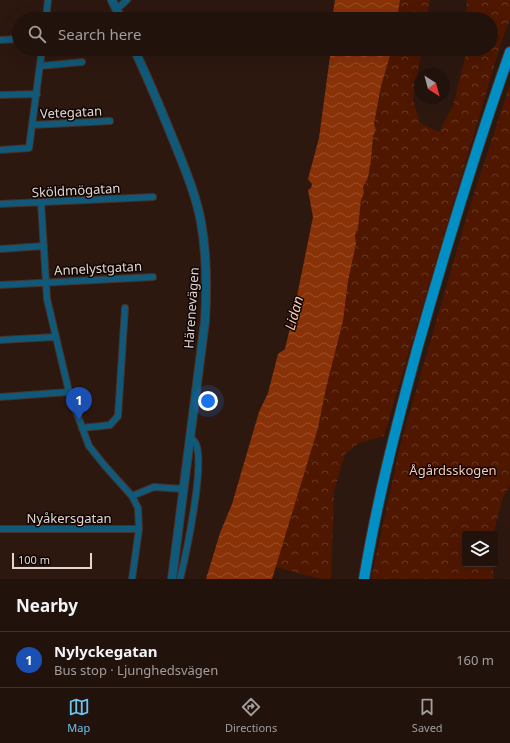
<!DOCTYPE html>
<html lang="en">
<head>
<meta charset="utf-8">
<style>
	:root { --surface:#22120c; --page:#2e201a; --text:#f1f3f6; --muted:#a29e9d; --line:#3f322d; --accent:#6bc3f2 }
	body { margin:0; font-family:"Noto Sans",sans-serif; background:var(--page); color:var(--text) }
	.controls { position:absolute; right:12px; bottom:12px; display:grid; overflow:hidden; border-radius:4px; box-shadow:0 4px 16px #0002 }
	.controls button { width:36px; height:36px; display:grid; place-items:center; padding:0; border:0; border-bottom:1px solid var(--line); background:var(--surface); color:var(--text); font:20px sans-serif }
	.compass { position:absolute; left:414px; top:68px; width:36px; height:36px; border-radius:50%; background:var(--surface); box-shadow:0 4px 16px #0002; rotate:144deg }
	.scale { position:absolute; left:12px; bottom:10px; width:80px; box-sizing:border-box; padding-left:4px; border:2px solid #e4d5d0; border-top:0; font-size:11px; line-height:14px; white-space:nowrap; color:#e4d5d0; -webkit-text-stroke:3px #0f0604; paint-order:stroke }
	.you { position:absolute; left:208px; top:401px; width:14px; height:14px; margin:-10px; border:3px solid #fff; border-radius:50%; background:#1a73e8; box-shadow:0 0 0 6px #1a73e833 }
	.badge { display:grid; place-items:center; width:26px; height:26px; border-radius:50%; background:var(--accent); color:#fff; font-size:13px; font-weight:700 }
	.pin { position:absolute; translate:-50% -33px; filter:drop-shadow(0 1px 2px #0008) }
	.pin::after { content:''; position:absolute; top:21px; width:14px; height:12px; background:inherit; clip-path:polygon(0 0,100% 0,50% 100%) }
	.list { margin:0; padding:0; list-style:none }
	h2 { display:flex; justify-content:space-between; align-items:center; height:52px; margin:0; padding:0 16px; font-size:17px }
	h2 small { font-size:13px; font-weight:400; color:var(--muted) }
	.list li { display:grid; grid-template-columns:26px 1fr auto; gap:12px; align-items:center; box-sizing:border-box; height:56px; padding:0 16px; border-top:1px solid var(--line) }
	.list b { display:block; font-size:15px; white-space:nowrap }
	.list p { margin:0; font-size:13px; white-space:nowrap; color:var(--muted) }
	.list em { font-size:13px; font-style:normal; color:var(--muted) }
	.icon { flex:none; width:22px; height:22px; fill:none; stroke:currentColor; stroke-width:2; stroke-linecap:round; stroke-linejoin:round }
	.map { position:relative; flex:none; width:510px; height:579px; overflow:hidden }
	.search { position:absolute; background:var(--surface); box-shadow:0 4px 16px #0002; left:12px; right:12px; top:12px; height:44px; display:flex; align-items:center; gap:10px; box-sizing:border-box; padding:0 14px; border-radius:22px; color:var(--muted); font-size:15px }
	.sheet { height:108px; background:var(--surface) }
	nav { display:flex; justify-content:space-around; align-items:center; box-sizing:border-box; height:56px; border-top:1px solid var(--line); background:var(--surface); font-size:11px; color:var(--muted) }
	nav a { display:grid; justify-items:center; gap:2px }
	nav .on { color:var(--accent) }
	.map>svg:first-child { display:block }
	.forest { fill:url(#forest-crowns) }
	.water { fill:url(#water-waves) }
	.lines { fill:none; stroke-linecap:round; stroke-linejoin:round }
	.minor-casing { stroke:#47322b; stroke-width:8 }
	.tertiary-casing { stroke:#47322b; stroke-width:10 }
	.primary-casing { stroke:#47322b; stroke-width:12 }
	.minor { stroke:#105979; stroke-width:6 }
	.tertiary { stroke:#105979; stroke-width:8 }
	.primary { stroke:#0190c5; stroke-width:10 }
	.labels { text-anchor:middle; stroke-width:3; stroke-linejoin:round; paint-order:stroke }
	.street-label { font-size:13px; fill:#e4d5d0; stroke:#0f0604 }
	.park-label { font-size:13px; fill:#fbc8b6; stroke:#0f0604 }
	.water-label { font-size:14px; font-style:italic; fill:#fac8b5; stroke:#0f0604 }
</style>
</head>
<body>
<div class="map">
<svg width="510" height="579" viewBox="0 0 510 579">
	<defs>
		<pattern id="forest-crowns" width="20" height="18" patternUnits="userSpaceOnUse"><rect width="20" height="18" fill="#4f1700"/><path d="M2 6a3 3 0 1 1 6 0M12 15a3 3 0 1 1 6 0" fill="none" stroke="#683824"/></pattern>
		<pattern id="water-waves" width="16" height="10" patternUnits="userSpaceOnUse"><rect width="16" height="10" fill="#893208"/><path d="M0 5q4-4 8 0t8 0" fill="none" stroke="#9a4f2b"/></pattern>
	</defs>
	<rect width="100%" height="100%" fill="#2d1810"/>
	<path class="forest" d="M400 0H430L426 19H397Z
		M467 0H510V19L501 43 384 436 359 443 345 454 334 491 331 579C310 579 295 571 275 567L318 428 326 388 343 321 348 281 356 244 355 235 358 228 361 200 364 193 363 187 368 178 371 160 373 136 376 130 374 125 381 86 392 49H422L413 100 420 123 439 132 453 106 467 49H491V19H466Z
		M510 84V486L503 497 493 534H465V564H492L494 579H371L401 442 468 212Z"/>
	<path class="water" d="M335 0H400L397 19H332Z
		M331 49H392L381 86 374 124 376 130 373 136 371 160 368 178 363 187 364 193 361 200 358 228 355 235 356 244 348 281 343 321 326 388 318 428 272 579H206L220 533 232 504 259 412 268 393 278 354 285 349 292 319 289 315 290 309 295 306 313 217 308 190 311 188 312 184 308 179 319 138Z"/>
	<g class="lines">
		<defs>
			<path id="minor" d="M117 9 127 0
				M46 19 48 0
				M0 40 19 39
				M40 66 82 62
				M0 95 37 94
				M33 125 110 121
				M0 150 29 148 42 49
				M41 202 47 299 69 392 89 446 105 466 132 496 138 508 139 529 132 579
				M0 204 153 197
				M0 249 44 246
				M0 285 153 277
				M0 340 55 337
				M0 397 69 392
				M82 428 110 425 118 416 125 308
				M132 496 154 487 183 489
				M0 529H139
				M180 579C186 555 205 465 196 444 195 441 192 439 190 437"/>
			<path id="tertiary" d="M112 0 121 19
				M134 49C149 80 162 112 175 144 185 169 196 195 201 222 207 255 207 288 205 321L172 579"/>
			<path id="primary" d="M364 579C377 500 397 423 418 346 446 247 476 149 510 52"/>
		</defs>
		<use href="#minor" class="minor-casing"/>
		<use href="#tertiary" class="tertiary-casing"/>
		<use href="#primary" class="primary-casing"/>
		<use href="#minor" class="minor"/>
		<use href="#tertiary" class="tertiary"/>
		<use href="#primary" class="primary"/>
	</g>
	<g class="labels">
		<g class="street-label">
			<text transform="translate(71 112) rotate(-3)" y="5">Vetegatan</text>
			<text transform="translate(76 190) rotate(-3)" y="5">Sköldmögatan</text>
			<text transform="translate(98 268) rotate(-3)" y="5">Annelystgatan</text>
			<text transform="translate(191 308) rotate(-86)" y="5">Härenevägen</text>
			<text x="69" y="523">Nyåkersgatan</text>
		</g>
		<g class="park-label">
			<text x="453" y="475">Ågårdsskogen</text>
		</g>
		<g class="water-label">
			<text transform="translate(294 313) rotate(-75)" y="5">Lidan</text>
		</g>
	</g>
</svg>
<div class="controls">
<button><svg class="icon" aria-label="layers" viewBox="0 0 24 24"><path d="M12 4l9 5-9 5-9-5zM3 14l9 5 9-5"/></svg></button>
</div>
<svg class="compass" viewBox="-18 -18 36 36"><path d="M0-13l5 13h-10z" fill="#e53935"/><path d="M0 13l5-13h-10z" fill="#a29e9d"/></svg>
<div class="scale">100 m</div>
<div class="you"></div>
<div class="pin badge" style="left:79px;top:420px;background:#1a4fb4">1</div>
<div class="search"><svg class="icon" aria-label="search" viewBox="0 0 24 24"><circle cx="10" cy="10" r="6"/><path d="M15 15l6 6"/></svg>Search here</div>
</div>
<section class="sheet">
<h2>Nearby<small></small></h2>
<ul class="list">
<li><span class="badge" style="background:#1a4fb4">1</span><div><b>Nylyckegatan</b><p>Bus stop · Ljunghedsvägen</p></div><em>160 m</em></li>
</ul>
</section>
<nav>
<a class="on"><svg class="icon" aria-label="map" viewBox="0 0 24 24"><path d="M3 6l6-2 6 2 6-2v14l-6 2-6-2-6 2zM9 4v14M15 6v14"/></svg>Map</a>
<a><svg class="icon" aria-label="directions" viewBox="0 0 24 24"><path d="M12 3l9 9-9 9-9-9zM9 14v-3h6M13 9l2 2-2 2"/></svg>Directions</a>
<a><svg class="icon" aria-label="saved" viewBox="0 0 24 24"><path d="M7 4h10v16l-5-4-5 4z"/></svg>Saved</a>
</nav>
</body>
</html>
